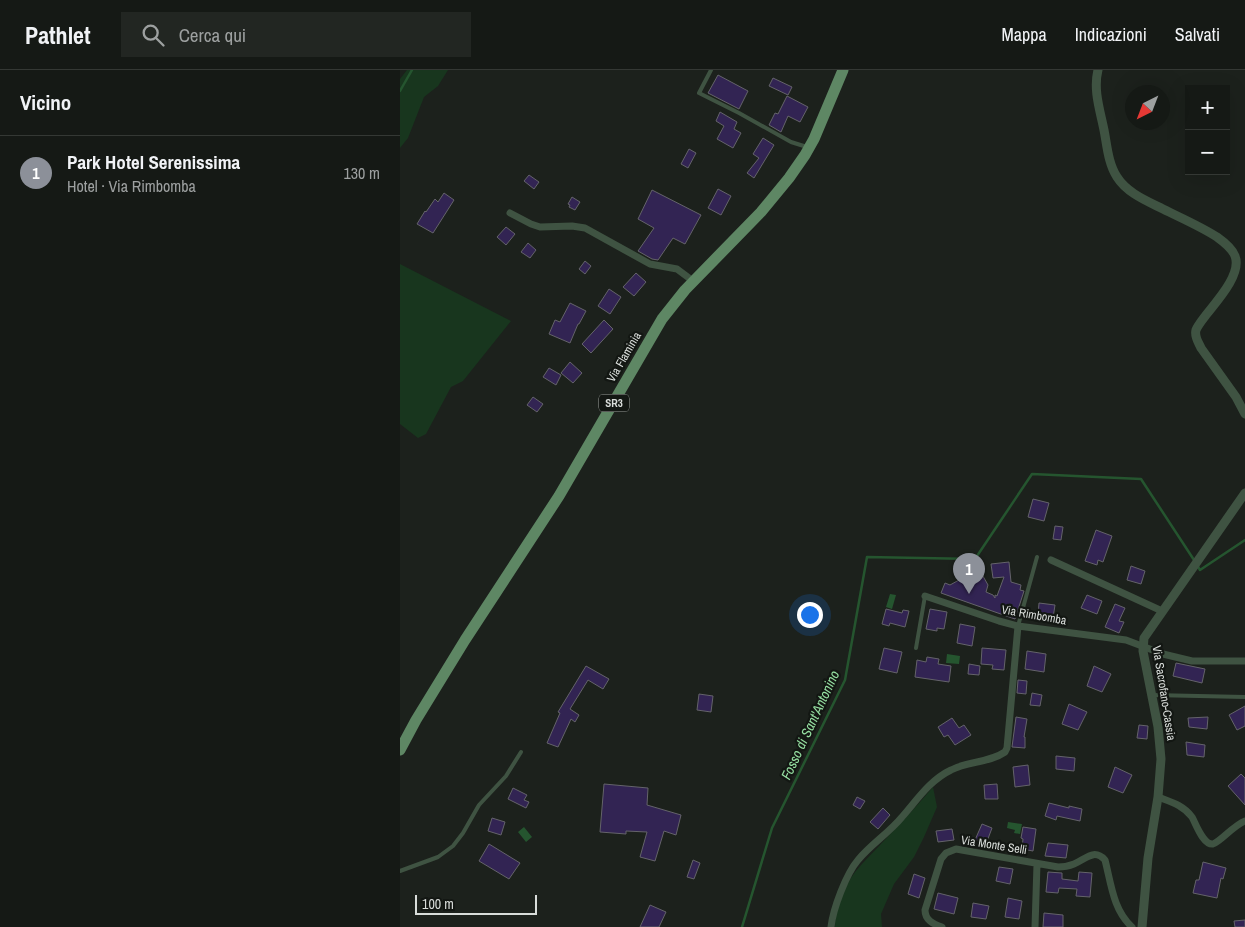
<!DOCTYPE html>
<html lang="it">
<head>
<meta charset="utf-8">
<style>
	:root { --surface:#151915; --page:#222622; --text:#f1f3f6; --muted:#9da0a0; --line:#343834; --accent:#8c9099 }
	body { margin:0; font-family:"Archivo Narrow",sans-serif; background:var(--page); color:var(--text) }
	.controls { position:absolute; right:15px; top:15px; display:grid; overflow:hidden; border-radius:0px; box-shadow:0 5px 20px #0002 }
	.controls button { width:45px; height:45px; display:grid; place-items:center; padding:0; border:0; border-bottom:1px solid var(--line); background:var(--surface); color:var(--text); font:25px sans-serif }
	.compass { position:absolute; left:725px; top:15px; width:45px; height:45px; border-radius:50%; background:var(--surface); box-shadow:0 5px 20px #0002; rotate:222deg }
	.scale { position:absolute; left:15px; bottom:12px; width:122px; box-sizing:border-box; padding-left:5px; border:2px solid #d9ddda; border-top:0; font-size:14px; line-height:18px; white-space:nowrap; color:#d9ddda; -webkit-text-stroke:4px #131713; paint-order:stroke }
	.you { position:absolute; left:409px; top:544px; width:18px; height:18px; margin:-12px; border:4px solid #fff; border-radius:50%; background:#1a73e8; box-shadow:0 0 0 8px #1a73e833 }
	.badge { display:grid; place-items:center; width:32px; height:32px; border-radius:50%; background:var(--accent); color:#fff; font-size:16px; font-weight:700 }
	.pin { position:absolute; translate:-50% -41px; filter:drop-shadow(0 1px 2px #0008) }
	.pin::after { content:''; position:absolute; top:26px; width:18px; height:15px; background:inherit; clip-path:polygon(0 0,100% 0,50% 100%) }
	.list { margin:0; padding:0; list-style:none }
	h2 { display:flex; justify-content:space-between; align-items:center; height:65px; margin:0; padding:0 20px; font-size:21px }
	h2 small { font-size:16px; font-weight:400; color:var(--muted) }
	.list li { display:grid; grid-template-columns:32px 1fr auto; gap:15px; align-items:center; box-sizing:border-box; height:75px; padding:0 20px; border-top:1px solid var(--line) }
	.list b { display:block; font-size:19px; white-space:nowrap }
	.list p { margin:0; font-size:16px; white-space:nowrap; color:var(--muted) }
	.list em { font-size:16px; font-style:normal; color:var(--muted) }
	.icon { flex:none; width:28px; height:28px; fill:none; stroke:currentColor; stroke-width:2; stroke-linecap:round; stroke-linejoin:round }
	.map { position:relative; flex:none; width:845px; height:857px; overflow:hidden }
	header { display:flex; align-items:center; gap:30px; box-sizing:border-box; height:70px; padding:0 25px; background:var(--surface); border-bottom:1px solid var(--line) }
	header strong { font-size:24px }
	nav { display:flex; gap:28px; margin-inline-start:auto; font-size:18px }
	.search { width:350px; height:45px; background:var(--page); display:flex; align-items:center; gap:12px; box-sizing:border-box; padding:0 18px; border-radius:0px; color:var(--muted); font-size:19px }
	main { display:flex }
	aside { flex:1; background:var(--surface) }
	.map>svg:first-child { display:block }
	.green { fill:#18361e }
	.water { fill:#25552f }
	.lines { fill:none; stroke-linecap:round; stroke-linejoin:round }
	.stream { stroke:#25552f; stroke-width:2.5 }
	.building { fill:#322453; stroke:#64636a }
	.service { stroke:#3f5342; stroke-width:4 }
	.minor { stroke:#3f5342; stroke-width:7 }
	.tertiary { stroke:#3f5342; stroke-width:9 }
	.primary { stroke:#5e8764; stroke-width:11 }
	.labels { text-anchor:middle; stroke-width:4.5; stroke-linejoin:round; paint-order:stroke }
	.shield { fill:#131713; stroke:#9ea29e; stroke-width:1 }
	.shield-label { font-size:11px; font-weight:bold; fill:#d9ddda }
	.street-label { font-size:12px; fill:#d9ddda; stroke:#131713 }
	.water-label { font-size:14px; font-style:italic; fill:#96e0a2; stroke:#131713 }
</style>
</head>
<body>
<header>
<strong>Pathlet</strong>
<div class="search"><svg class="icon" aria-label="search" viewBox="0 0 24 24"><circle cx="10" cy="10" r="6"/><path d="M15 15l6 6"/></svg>Cerca qui</div>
<nav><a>Mappa</a><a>Indicazioni</a><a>Salvati</a></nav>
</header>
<main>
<aside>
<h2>Vicino<small></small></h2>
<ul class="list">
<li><span class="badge">1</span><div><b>Park Hotel Serenissima</b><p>Hotel · Via Rimbomba</p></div><em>130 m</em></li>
</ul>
</aside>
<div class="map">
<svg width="845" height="857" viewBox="0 0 845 857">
	<rect width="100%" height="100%" fill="#1c211c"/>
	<path class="green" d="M7 0H48L38 16 24 27 8 68 0 78V9Z
		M0 194 111 251 63 311 51 317 26 364 18 368 0 354Z
		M533 717 537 737 524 767 514 787 494 814 481 844 482 857H435C435 842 440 825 448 813 456 798 470 786 481 774 499 755 517 736 533 717Z"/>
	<path class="water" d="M490 524 496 525 492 539 486 537Z
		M547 584 560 586 559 594 546 593Z
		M608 752 622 754 620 764 614 763 615 760 607 758Z
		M124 757 132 767 126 772 118 762Z"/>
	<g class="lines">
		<path class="stream" d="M0 21 12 0
			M797 495 800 500 845 470
			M342 857 372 758 445 610 467 487 575 489 632 404 741 409 794 490"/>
	</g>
	<path class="building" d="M318 5 348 21 339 39 308 23Z
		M373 8 392 17 388 25 369 16Z
		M387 26 408 37 400 52 388 46 381 62 369 55 375 43 378 44Z
		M320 42 337 52 334 59 341 63 333 78 317 69 324 56 316 51Z
		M363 68 374 75 354 108 347 103 359 88 353 84Z
		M289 79 296 83 288 98 281 94Z
		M129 105 139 112 134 119 124 111Z
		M318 119 331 126 321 145 308 138Z
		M252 120 301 145 285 174 273 168 258 190 252 189 238 181 254 158 238 149Z
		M44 123 54 130 33 163 17 154 25 141 26 142 35 129 38 132Z
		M172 127 180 132 175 140 169 137 170 135 168 134Z
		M106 157 115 164 106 175 97 167Z
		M128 173 136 180 130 188 121 182Z
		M185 191 191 196 185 204 179 199Z
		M236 203 246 212 234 226 223 217Z
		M209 219 221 227 210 244 198 236Z
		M170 233 186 241 179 254H178L170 273 149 264 155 250 160 252Z
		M204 250 213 259 191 283 182 274Z
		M170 292 182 303 173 313 161 303Z
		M149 298 161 305 156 315 143 307Z
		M133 327 143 334 137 342 127 335Z
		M633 429 649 433 644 451 628 447Z
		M655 456 663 457 661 470 653 469Z
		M696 460 712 466 703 492 698 490 697 495 685 491Z
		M609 492 611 512 621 515 620 520 624 521 615 549 541 523 545 513 550 515 579 499 588 515 586 522 593 525 595 528V525L597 526 604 507 593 508 591 494Z
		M731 496 745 501 741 514 727 510Z
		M687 525 702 531 697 544 681 538Z
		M639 533 655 535 653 548 638 545Z
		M715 534 725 538 719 551 724 552 719 563 705 557Z
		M486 539 502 543 503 540 509 541 505 557 490 553 489 556 482 554Z
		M530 539 547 542 544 559 537 558V561L526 559Z
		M560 554 575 557 572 576 557 573Z
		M484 578 502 582 497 603 479 599Z
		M582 578 606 580 604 600 592 599 593 595 581 594Z
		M627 581 646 584 644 602 625 599Z
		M527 587 539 589 538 594 551 596 549 612 515 607 517 590 526 592Z
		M776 593 805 599 802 613 773 606Z
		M569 594 580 596 579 605 568 604Z
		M186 596 209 609 203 619 188 610 170 639 179 645 175 652 171 649 158 677 147 673 160 643 158 642Z
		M694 596 711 604 702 622 687 616Z
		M618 610 627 611 626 624 617 623Z
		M632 623 642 625 640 636 630 635Z
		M299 624 313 626 311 642 297 640Z
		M669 634 687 642 678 660 662 654Z
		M845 636V656L837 660 829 645Z
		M616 647 627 649 624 667H625V678L612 677Z
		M808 647 807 659 789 657 788 648Z
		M552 648 559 658 564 655 571 665 555 675 548 665 544 667 538 657Z
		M739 655 748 656 747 669 737 668Z
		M786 672 805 675 804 687 787 685Z
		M656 686 675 688 674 701 656 699Z
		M628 695 630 715 615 717 613 697Z
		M715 697 732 705 723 723 708 717Z
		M841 704 845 708V735L828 716Z
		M204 714 248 718 247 735 281 745 276 765 264 761 255 791 240 787 247 762 226 761V764L200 762Z
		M597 714 598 729H585L584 715Z
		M113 718 127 725 124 730 129 732 126 738 108 729Z
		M457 727 465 731 460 739 453 735Z
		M649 733 669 738V736L682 739 680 751 657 746 656 750 645 746Z
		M483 738 490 745 478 759 470 752Z
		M92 748 105 752 101 765 88 761Z
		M582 754 592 758 586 774 575 770Z
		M623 757 636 759 633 781 622 779 623 769 621 768Z
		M552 759 554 770 538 772 536 761Z
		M648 773 668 775 666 788 645 786Z
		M89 774 120 793 109 809 79 791Z
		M293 790 300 793 294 809 287 807Z
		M803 792 826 798 823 809 821 808 817 828 793 823 796 810H799Z
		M599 797 613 799 610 814 596 811Z
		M648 802 662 803V809L678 811 679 802 692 803 690 827 676 826 677 819 659 818 658 823 646 822Z
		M514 804 525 808 519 828 508 824Z
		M538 823 558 828 554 844 534 839Z
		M608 828 622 831 619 849 605 847Z
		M573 833 589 836 586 849 571 847Z
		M250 835 266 842 259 857H240Z
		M644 843 663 845V857H643Z
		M845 850V857H835L834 851Z"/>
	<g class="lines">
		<path class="service" d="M311 0 299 23 339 43 391 72 407 77
			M618 556 637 487
			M516 578 525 526
			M752 625 845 627
			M0 801 38 787 53 776 63 763 79 735 106 706 121 682"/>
		<path class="minor" d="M110 143 131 154 140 157 172 156 185 158 250 194 277 199 293 211
			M651 490 762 541
			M525 526 599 551 618 556 726 570 763 584 792 591H845
			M758 727C771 732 783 735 792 747 796 754 803 775 813 774 820 772 834 755 845 751
			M431 857C433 839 446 804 458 790 471 774 489 763 502 747 517 730 530 710 551 700 568 691 589 693 605 682L607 678 618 556
			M542 857C533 854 525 850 525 840L541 789 546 783 556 779 658 797C664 797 669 796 674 794 686 789 694 778 705 790 711 813 713 840 732 857
			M635 857 637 794"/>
		<path class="tertiary" d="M698 0C693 20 700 40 704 60 707 75 708 93 717 107 727 123 747 131 763 139 781 148 800 156 817 167 824 172 832 178 835 186 842 204 817 231 806 245 803 249 798 255 796 260 794 267 799 273 801 278L836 327 845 344
			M742 857 748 788 758 727 761 689 758 657 743 581 744 568 845 423"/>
		<path class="primary" d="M0 680 16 650 65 570 159 426 262 249 285 220 361 142 389 108 405 85 414 69 443 0"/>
	</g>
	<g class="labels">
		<rect class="shield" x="199" y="324.5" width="30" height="17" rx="4"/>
		<g class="shield-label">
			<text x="214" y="337">SR3</text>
		</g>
		<g class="street-label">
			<text transform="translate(224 287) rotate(-60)" y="4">Via Flaminia</text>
			<text transform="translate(634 545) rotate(10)" y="4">Via Rimbomba</text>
			<text transform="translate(764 623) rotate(81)" y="4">Via Sacrofano-Cassia</text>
			<text transform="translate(594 775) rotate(9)" y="4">Via Monte Selli</text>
		</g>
		<g class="water-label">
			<text transform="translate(410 655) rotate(-65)" y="5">Fosso di Sant'Antonino</text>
		</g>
	</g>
</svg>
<div class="controls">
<button>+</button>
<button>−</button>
</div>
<svg class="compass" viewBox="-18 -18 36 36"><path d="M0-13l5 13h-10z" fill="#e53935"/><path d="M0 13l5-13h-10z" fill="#9da0a0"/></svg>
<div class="scale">100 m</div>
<div class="you"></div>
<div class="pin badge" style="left:569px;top:524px">1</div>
</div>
</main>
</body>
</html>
